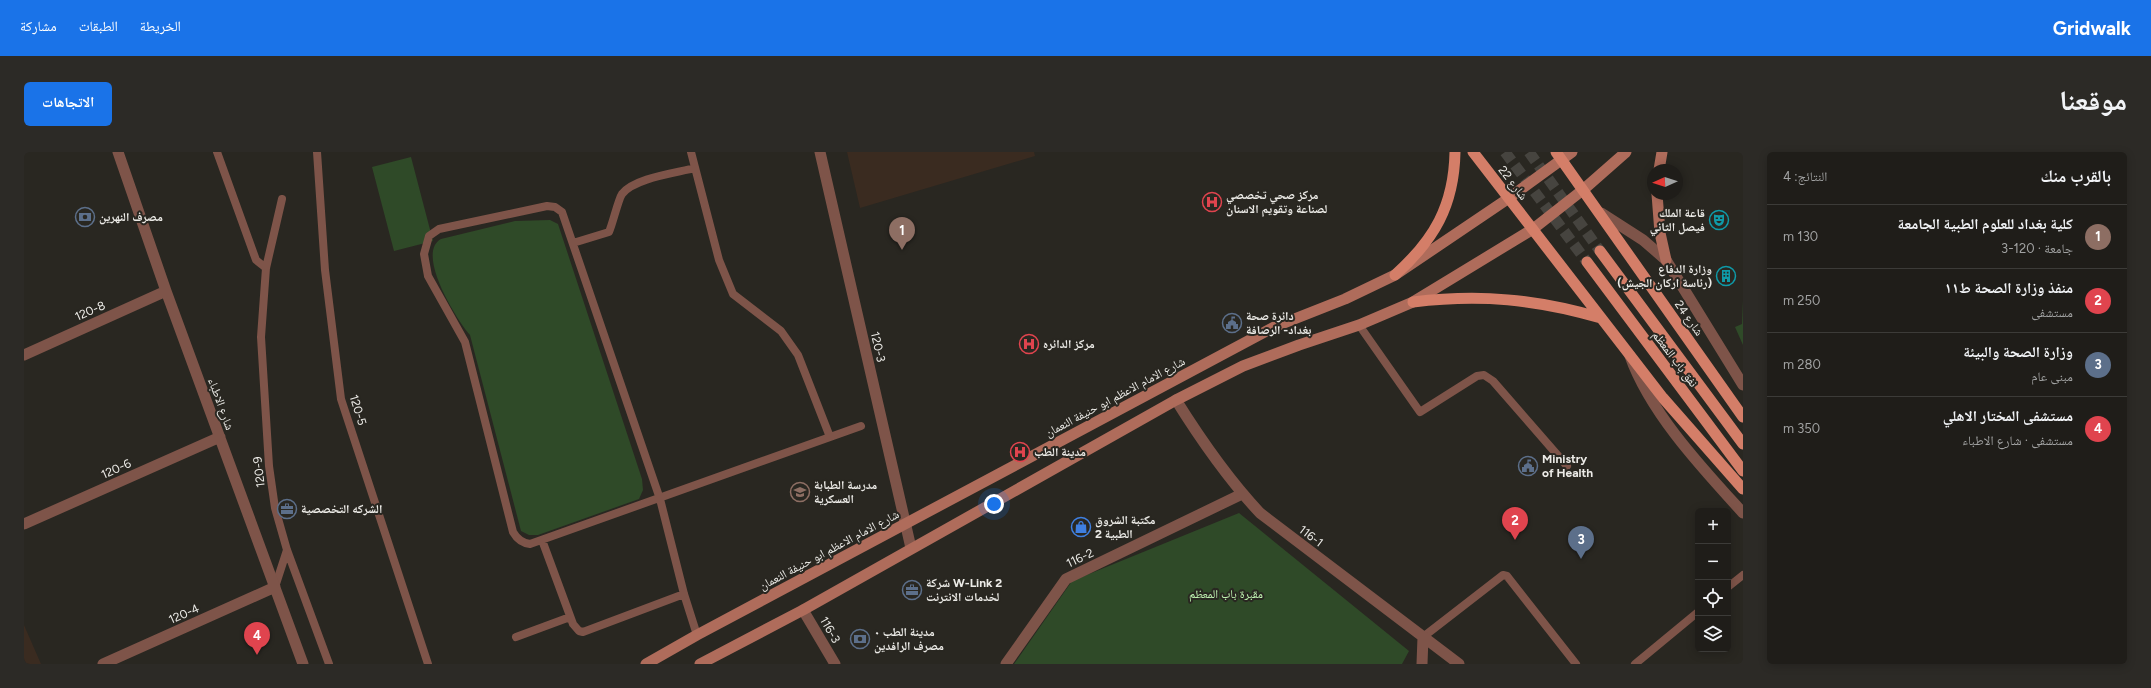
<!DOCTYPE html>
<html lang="ar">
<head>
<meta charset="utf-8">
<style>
	:root { --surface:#1f1d19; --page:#2c2a26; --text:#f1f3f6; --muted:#a1a2a2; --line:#3c3b38; --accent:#1a73e8 }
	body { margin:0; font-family:Figtree,"Noto Naskh Arabic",sans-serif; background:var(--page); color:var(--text); direction:rtl }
	.controls { position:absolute; right:12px; bottom:12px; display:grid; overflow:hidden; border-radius:6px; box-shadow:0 2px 10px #0003 }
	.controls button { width:36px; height:36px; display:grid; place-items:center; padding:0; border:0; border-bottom:1px solid var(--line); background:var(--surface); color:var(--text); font:20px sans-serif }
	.compass { position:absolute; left:1623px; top:12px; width:36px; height:36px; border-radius:50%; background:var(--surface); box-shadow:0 2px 10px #0003; rotate:267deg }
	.you { position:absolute; left:970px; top:352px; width:14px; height:14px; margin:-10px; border:3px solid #fff; border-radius:50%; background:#1a73e8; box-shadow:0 0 0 6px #1a73e833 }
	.badge { display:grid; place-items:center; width:26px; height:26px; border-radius:50%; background:var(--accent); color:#fff; font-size:13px; font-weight:700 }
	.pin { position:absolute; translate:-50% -33px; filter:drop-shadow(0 1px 2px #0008) }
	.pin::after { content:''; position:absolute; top:21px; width:14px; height:12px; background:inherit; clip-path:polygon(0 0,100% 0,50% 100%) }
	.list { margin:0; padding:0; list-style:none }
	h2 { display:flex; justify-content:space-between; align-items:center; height:52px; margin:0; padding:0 16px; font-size:17px }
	h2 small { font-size:13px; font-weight:400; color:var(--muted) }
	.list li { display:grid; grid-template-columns:26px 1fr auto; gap:12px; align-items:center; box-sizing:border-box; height:64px; padding:0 16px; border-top:1px solid var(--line) }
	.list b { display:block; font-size:15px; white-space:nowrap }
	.list p { margin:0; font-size:13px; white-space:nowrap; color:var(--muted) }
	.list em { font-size:13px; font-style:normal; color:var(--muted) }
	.icon { flex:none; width:22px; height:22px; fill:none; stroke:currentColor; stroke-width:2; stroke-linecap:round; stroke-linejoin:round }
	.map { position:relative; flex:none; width:1719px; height:512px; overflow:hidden; direction:ltr; border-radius:6px }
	header { display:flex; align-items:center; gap:24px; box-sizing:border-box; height:56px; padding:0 20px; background:var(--accent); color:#fff }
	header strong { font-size:19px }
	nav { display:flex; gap:22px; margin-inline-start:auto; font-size:14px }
	.intro { display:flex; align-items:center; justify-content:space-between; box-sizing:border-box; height:96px; padding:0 24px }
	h1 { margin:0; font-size:28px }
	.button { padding:10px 18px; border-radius:6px; background:var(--accent); color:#fff; font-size:14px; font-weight:700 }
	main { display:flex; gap:24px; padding:0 24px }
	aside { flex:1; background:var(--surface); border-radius:6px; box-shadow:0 2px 10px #0003 }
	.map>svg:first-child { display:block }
	.education { fill:#3a2b20 }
	.green { fill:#2f4a28 }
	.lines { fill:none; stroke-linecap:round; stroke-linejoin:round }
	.primary-tunnel { stroke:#46443f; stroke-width:11; stroke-dasharray:11 5.5; stroke-linecap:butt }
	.service { stroke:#7e5449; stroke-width:8 }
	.minor { stroke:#7e5449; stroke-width:11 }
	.tertiary { stroke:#7e5449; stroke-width:11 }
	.secondary { stroke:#af6c5b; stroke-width:11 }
	.primary { stroke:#d47e68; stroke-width:11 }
	.labels { text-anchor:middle; stroke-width:4; stroke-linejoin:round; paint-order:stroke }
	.street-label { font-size:12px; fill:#ecebe7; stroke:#292721 }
	.poi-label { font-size:12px; font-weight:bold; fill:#ecebe7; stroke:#292721; text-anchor:start }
	.park-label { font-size:12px; fill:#c0f4b2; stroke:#292721 }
</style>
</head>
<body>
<header>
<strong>Gridwalk</strong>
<nav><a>الخريطة</a><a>الطبقات</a><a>مشاركة</a></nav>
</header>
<div class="intro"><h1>موقعنا</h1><a class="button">الاتجاهات</a></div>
<main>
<aside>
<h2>بالقرب منك<small>النتائج: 4</small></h2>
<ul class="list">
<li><span class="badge" style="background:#8d6e63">1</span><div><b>كلية بغداد للعلوم الطبية الجامعة</b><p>جامعة · 120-3</p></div><em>130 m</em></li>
<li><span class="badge" style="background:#e0444e">2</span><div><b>منفذ وزارة الصحة ط١١</b><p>مستشفى</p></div><em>250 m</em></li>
<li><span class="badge" style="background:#5c6f8a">3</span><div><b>وزارة الصحة والبيئة</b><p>مبنى عام</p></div><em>280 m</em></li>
<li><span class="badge" style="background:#e0444e">4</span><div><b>مستشفى المختار الاهلي</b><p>مستشفى · شارع الاطباء</p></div><em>350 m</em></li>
</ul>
</aside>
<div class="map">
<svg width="1719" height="512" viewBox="0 0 1719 512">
	<rect width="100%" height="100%" fill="#292721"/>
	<path class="education" d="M823 0H1010L1011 4 836 56Z
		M0 473 17 512H0Z"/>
	<path class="green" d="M387 5 409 89 370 99 348 15Z
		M526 68 534 72 618 327 619 338 615 347 514 383H505L497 379 446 183C433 168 391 101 417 87L491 69Z
		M1719 148V193L1711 175 1718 172Z
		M1215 361 1385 499 1378 512H990L1048 429Z"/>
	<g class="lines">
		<path class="primary-tunnel" d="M1481 0 1563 110
			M1505 0 1576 99"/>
		<path class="service" d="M193 0 232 108 242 116
			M293 0 301 118 317 247 404 512
			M667 0 695 108 709 142 757 179 774 203 806 285
			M258 47 242 116 237 185 245 314 251 356 263 398 305 512
			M549 91 585 80C589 71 594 48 598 42 610 26 652 21 671 16
			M1335 173 1396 260 1453 224 1460 223 1469 229 1543 314
			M518 388 549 472 555 479 559 480 660 442
			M251 435 263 398
			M1704 435 1719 423
			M673 483 660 442 636 347 538 60 531 55 523 54 415 77 405 84 400 102 404 124 441 190 489 380C493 387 498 391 506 392L837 274
			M492 485 546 465
			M1399 485 1479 423 1483 424 1552 512
			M1611 512 1674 460"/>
		<path class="minor" d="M94 0 142 139 279 512
			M796 0 887 396
			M0 203 142 139
			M1152 248C1177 288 1204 327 1236 361L1435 512
			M0 372 196 285
			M779 458 811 512
			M79 512 251 435
			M982 512 1042 427 1218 342
			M1398 512 1399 485"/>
		<path class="tertiary" d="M1577 61 1619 88 1642 108 1719 233
			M1606 204C1626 261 1679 317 1719 361"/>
		<path class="secondary" d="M1635 18 1638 0
			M1633 42 1636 81 1642 108
			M622 512 673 483 1250 175 1321 147 1371 123 1485 46 1548 0
			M676 512 779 458 1152 248 1219 214 1275 193 1335 173 1389 150 1509 77 1560 37 1602 0"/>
		<path class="primary" d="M1449 0 1639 246 1719 337
			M1532 0 1719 265
			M1576 99 1719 292
			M1563 110 1719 319
			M1371 123C1410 88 1430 54 1431 0
			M1389 150C1456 142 1512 147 1577 166"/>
	</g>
	<defs>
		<symbol id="hospital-ring" viewBox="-11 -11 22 22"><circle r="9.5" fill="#292721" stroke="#e0444e" stroke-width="1.5"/><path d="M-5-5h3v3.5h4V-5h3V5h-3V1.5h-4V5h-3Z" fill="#e0444e"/></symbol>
		<symbol id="bank-ring" viewBox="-11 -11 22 22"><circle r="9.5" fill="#292721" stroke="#5c6f8a" stroke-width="1.5"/><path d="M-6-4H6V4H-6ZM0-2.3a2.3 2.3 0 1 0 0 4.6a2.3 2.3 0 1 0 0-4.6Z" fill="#5c6f8a"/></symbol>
		<symbol id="theatre-ring" viewBox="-11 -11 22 22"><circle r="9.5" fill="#292721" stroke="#0f9aa8" stroke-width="1.5"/><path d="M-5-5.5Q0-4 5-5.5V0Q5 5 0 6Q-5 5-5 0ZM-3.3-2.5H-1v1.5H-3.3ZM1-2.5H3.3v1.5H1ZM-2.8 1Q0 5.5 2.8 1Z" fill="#0f9aa8"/></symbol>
		<symbol id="building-ring" viewBox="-11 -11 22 22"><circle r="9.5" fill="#292721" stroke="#0f9aa8" stroke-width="1.5"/><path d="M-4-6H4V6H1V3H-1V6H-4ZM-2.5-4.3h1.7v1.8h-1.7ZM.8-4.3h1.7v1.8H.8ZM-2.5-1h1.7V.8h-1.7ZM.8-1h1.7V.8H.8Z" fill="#0f9aa8"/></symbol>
		<symbol id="civic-ring" viewBox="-11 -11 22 22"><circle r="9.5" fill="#292721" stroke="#5c6f8a" stroke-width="1.5"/><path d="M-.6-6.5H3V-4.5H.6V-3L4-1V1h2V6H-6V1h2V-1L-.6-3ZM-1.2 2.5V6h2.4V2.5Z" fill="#5c6f8a"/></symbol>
		<symbol id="school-ring" viewBox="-11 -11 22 22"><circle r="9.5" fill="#292721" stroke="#8d6e63" stroke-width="1.5"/><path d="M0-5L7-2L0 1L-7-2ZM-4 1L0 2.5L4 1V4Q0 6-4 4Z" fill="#8d6e63"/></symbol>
		<symbol id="office-ring" viewBox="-11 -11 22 22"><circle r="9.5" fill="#292721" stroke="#5c6f8a" stroke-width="1.5"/><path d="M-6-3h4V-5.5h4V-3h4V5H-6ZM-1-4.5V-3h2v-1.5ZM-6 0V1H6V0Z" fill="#5c6f8a"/></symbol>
		<symbol id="shop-ring" viewBox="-11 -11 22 22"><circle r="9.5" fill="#292721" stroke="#3f7fe0" stroke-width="1.5"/><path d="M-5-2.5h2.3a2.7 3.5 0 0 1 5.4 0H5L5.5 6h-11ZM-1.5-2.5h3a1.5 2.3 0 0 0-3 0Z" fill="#3f7fe0"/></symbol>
	</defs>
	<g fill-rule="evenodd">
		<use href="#hospital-ring" x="1177" y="39" width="22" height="22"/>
		<use href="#bank-ring" x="50" y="54" width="22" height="22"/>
		<use href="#theatre-ring" x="1684" y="57" width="22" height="22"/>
		<use href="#building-ring" x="1691" y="113" width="22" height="22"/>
		<use href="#civic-ring" x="1197" y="160" width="22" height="22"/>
		<use href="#hospital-ring" x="994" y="181" width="22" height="22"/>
		<use href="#hospital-ring" x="985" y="289" width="22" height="22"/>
		<use href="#civic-ring" x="1493" y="303" width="22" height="22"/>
		<use href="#school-ring" x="765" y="329" width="22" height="22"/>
		<use href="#office-ring" x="252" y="346" width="22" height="22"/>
		<use href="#shop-ring" x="1046" y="364" width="22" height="22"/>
		<use href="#office-ring" x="877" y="427" width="22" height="22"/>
		<use href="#bank-ring" x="825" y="476" width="22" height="22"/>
	</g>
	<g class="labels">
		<g class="street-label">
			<text transform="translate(1489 31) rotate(52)" y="4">شارع 22</text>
			<text transform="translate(66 159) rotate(-24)" y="4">120-8</text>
			<text transform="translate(1665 166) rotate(55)" y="4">شارع 24</text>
			<text transform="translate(854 195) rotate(77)" y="4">120-3</text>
			<text transform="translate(1651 207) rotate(53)" y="4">نفق باب المعظم</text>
			<text transform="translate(1091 245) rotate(-28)" y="4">شارع الامام الاعظم ابو حنيفة النعمان</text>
			<text transform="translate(197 252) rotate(70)" y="4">شارع الاطباء</text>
			<text transform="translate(334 258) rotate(73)" y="4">120-5</text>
			<text transform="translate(92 317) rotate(-24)" y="4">120-6</text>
			<text transform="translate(235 320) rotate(-97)" y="4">120-9</text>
			<text transform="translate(1287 384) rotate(37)" y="4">116-1</text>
			<text transform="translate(805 398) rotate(-28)" y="4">شارع الامام الاعظم ابو حنيفة النعمان</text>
			<text transform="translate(1056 406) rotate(-25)" y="4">116-2</text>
			<text transform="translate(160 462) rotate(-24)" y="4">120-4</text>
			<text transform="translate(806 478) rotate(60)" y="4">116-3</text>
		</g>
		<g class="poi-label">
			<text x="1202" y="47">مركز صحي تخصصي<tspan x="1202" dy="14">لصناعة وتقويم الاسنان</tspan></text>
			<text x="1681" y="65" text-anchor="end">قاعة الملك<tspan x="1681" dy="14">فيصل الثاني</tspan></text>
			<text x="75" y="69">مصرف النهرين</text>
			<text x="1688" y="121" text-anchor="end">وزارة الدفاع<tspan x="1688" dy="14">(رئاسة اركان الجيش)</tspan></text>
			<text x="1222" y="168">دائرة صحة<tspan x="1222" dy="14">بغداد- الرصافة</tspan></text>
			<text x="1019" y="196">مركز الدائره</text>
			<text x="1010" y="304">مدينة الطب</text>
			<text x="1518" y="311">Ministry<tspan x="1518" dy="14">of Health</tspan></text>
			<text x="790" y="337">مدرسة الطبابة<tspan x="790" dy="14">العسكرية</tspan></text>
			<text x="277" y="361">الشركه التخصصية</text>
			<text x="1071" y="372">مكتبة الشروق<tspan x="1071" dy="14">الطبية 2</tspan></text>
			<text x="902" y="435">شركة W-Link 2<tspan x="902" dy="14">لخدمات الانترنت</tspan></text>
			<text x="850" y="484">مدينة الطب ٠<tspan x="850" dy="14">مصرف الرافدين</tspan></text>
		</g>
		<g class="park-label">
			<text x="1202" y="446">مقبرة باب المعظم</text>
		</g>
	</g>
</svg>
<div class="controls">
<button>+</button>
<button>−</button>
<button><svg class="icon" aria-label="locate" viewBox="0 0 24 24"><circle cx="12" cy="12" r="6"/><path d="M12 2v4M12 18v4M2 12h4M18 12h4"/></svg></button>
<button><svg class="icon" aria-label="layers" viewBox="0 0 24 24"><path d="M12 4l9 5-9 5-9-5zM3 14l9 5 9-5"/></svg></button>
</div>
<svg class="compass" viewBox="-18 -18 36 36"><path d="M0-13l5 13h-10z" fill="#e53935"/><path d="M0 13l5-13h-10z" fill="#a1a2a2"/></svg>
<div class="you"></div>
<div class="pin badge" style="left:878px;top:98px;background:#8d6e63">1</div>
<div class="pin badge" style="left:1491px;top:388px;background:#e0444e">2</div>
<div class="pin badge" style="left:1557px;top:407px;background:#5c6f8a">3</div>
<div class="pin badge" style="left:233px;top:503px;background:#e0444e">4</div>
</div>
</main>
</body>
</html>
